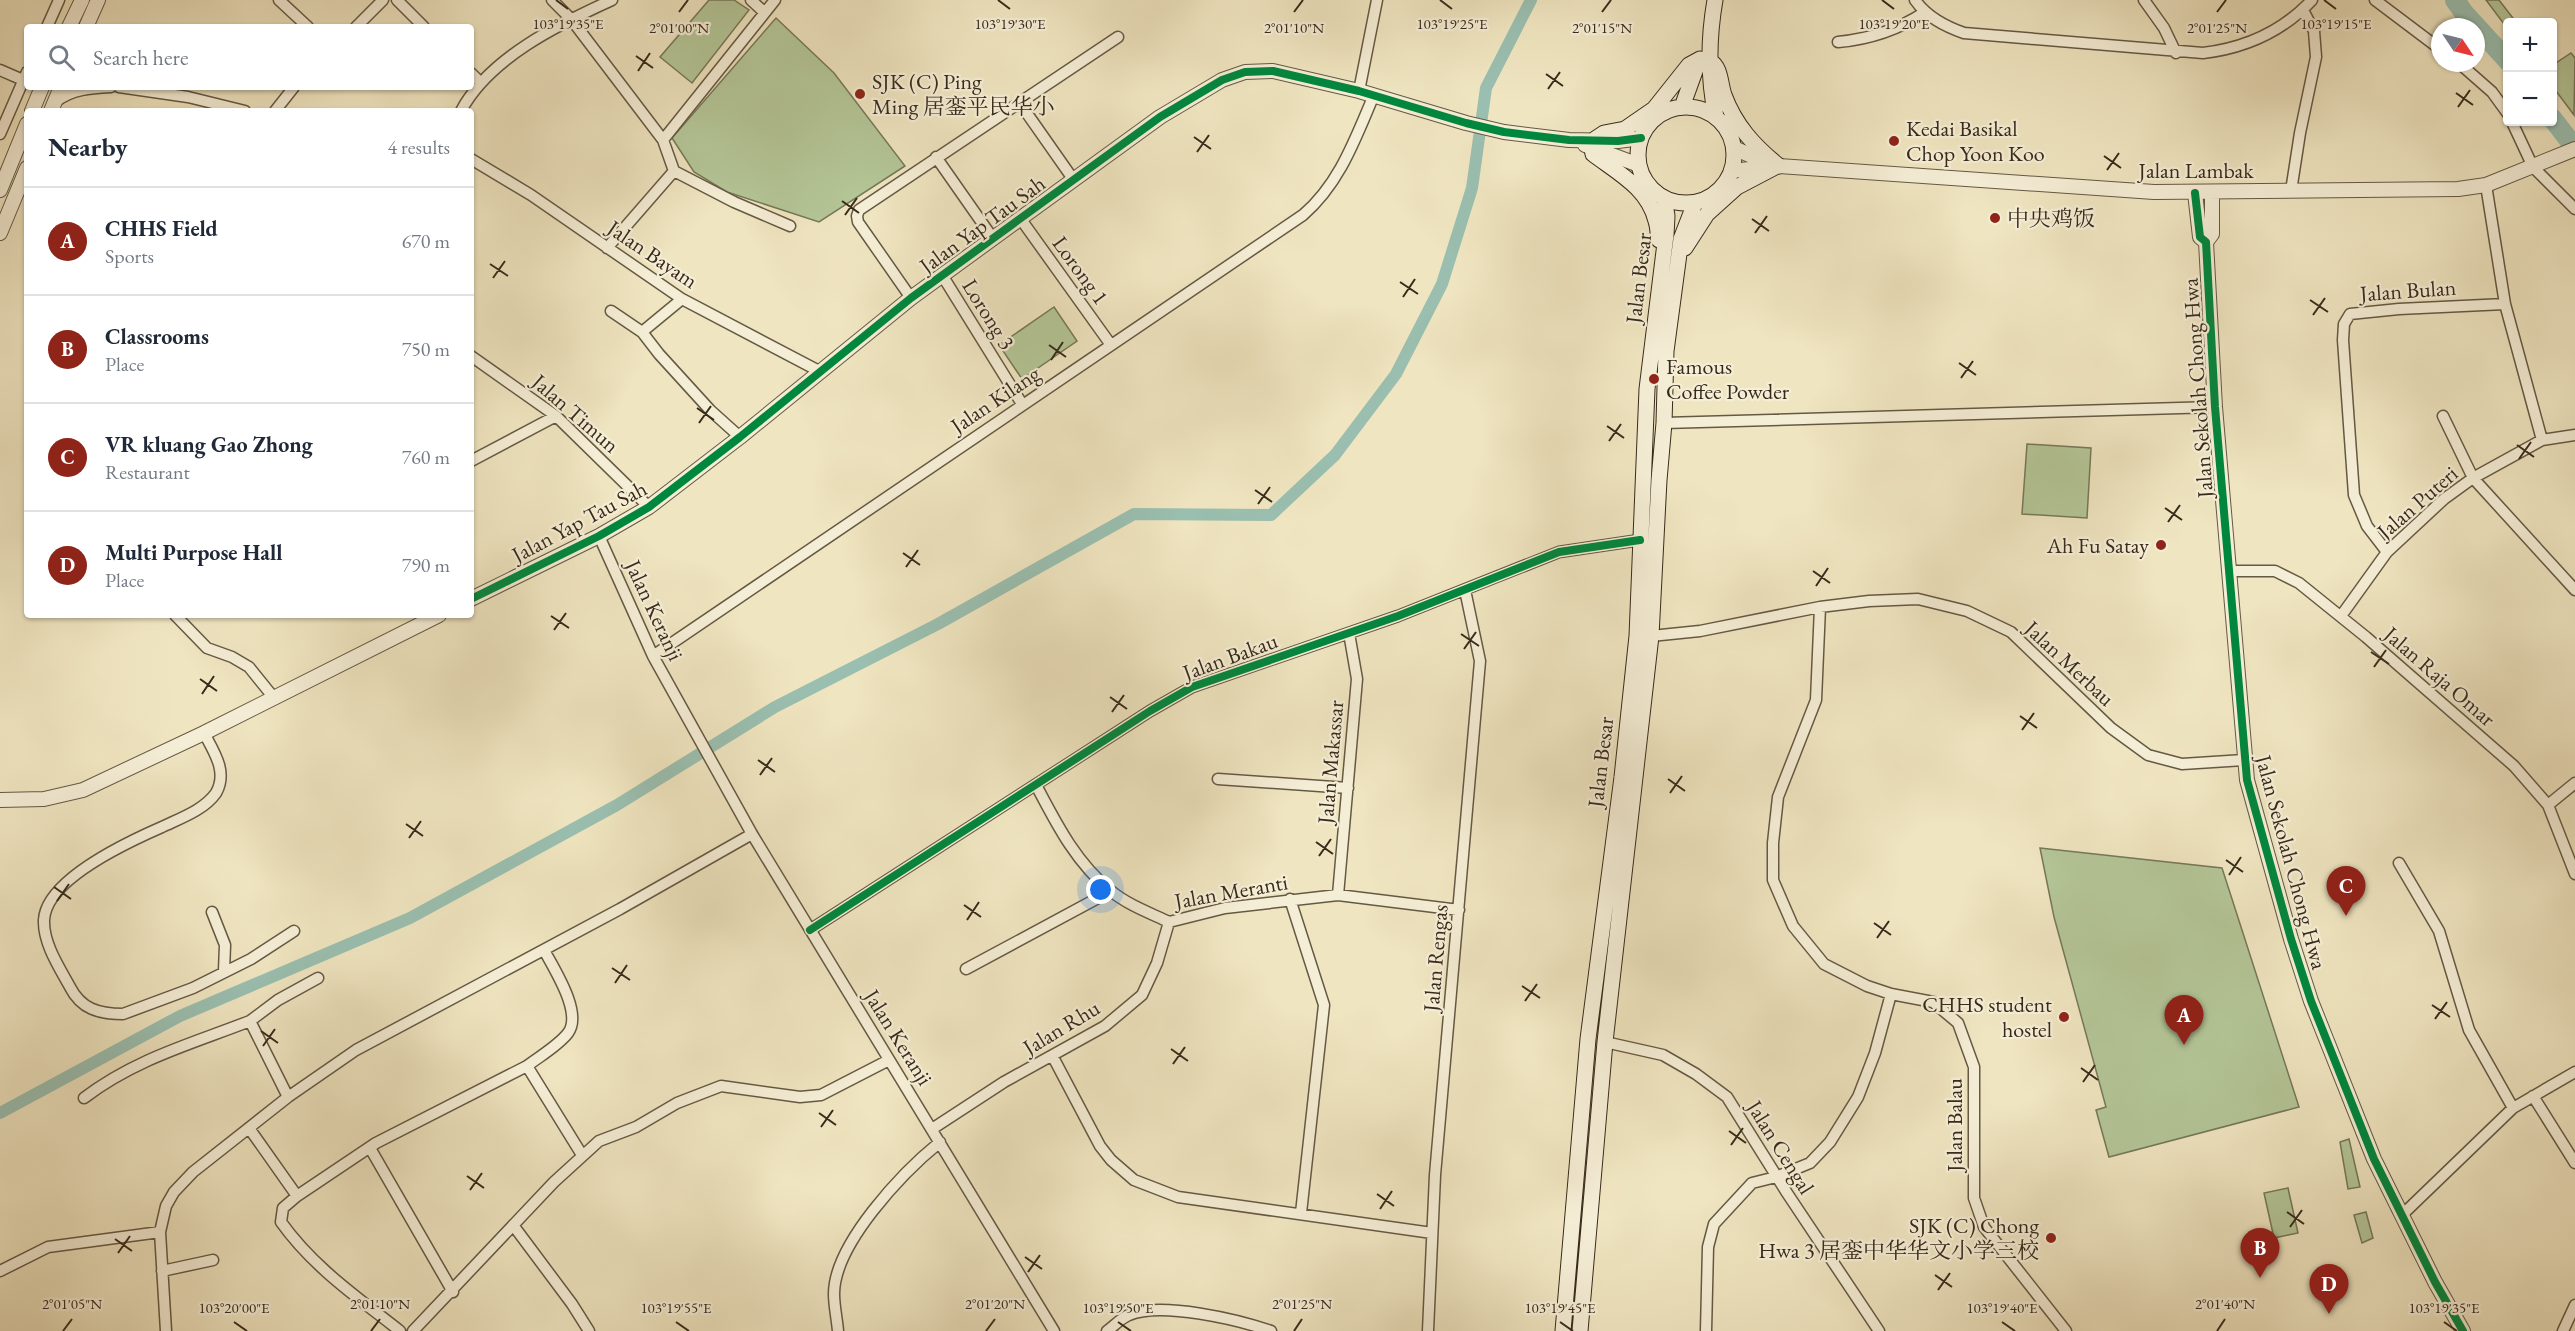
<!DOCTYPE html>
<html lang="en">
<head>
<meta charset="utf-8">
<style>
	:root { --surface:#fff; --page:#f2f2f3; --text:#1f2937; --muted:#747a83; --line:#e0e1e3; --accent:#8f2418 }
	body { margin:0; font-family:"EB Garamond","Noto Serif SC",serif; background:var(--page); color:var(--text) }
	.controls { position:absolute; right:18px; top:18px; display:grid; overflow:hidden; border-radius:6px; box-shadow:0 2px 4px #0004 }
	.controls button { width:54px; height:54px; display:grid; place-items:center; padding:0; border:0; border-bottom:2px solid var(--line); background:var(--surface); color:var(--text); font:30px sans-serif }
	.compass { position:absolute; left:2431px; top:18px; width:54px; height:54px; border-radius:50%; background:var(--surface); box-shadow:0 2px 4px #0004; rotate:125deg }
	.you { position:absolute; left:1101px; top:890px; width:21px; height:21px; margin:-15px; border:4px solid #fff; border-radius:50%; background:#1a73e8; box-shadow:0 0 0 9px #1a73e833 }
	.badge { display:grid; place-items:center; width:39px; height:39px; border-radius:50%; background:var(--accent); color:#fff; font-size:20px; font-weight:700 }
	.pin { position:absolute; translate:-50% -50px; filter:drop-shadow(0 2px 3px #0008) }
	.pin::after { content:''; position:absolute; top:32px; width:21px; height:18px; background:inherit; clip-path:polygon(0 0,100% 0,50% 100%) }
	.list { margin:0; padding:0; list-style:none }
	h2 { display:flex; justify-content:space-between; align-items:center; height:78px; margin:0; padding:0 24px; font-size:26px }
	h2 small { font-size:20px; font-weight:400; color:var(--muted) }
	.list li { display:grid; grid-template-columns:39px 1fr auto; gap:18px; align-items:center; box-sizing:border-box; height:108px; padding:0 24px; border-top:2px solid var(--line) }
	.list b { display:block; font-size:22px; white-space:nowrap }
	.list p { margin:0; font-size:20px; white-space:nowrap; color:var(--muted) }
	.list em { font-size:20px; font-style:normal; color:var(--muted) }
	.icon { flex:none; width:33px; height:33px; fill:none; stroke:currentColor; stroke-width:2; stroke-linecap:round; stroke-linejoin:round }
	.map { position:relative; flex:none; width:2575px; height:1331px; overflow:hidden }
	.search { position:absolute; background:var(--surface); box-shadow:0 2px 4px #0004; left:24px; top:24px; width:450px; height:66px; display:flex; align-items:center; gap:15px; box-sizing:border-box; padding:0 21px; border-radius:6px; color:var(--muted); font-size:22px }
	.panel { position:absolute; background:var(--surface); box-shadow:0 2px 4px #0004; left:24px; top:108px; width:450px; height:510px; border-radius:6px }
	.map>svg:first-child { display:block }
	.green { fill:#b4c697; stroke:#767859; stroke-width:1.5 }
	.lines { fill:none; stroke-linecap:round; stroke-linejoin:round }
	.canal { stroke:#9abfb0; stroke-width:12 }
	.river { stroke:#9abfb0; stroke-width:20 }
	.minor-casing { stroke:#655944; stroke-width:13 }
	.tertiary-casing { stroke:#655944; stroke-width:16 }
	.secondary-casing { stroke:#372a1b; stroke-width:17 }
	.minor { stroke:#f5eed6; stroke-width:10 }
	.tertiary { stroke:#f5eed6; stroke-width:14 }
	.secondary { stroke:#f5eed6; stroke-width:15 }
	.cycleway-casing { stroke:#f5eed6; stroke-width:11 }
	.cycleway { stroke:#00873e; stroke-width:8 }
	.ticks { fill:none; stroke:#372a1b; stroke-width:2 }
	.poi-dot { fill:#8f2418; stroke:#f5eed6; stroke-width:2 }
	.labels { text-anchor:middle; stroke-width:4.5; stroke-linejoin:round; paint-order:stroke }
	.poi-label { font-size:22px; fill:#372a1b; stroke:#f5eed6; text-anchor:start }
	.street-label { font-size:22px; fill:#372a1b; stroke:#f5eed6 }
	.ticks-label { font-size:15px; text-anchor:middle; fill:#372a1b; stroke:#f5eed6; stroke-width:4.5; stroke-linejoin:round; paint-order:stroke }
</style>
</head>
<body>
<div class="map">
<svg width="2575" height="1331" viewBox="0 0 2575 1331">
	<rect width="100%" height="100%" fill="#efe5c0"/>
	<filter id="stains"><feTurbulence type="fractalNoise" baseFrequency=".00333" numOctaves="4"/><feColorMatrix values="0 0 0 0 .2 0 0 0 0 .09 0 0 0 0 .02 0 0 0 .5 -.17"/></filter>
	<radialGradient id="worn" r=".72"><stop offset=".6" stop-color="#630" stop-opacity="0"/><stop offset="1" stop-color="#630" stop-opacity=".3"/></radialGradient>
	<path class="green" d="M709 0H734L749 10 692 83 660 57Z
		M2486 0H2499L2516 22H2508L2507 28Z
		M776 18 834 73 905 166 819 222 727 192 694 172 672 138Z
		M2571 53 2575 58 2574 115 2553 87V65Z
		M1054 307 1077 341 1022 379 999 345Z
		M2027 444 2091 448 2087 518 2022 514Z
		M2040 848 2222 868 2299 1107 2109 1157 2096 1110 2106 1107 2054 917Z
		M2349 1139 2360 1187 2348 1189 2340 1142Z
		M2288 1188 2298 1233 2274 1238 2264 1193Z
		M2366 1212 2373 1238 2362 1243 2354 1215Z"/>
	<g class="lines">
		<path class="canal" d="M0 1113 180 1016 410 918 617 805 775 707 938 624 1134 514 1271 515 1335 455 1396 374 1442 284 1472 188 1486 88 1531 0"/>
		<path class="river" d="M2455 0 2464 13 2508 61
			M2552 118 2575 148"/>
		<defs>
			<path id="minor" d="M279 0 308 27
				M397 0 424 27
				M552 0 571 19 663 140 674 171
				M751 0 764 12
				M1915 0C1927 17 1944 26 1964 33L2203 53C2246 48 2282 32 2312 0
				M2144 0 2164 28 2176 53
				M2375 0 2440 49
				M47 27 59 0
				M356 27 383 0
				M1838 42C1871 39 1898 30 1925 12
				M2459 63 2492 92 2508 114
				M0 70 23 80
				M471 73 480 82
				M119 87 188 97 245 111
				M1359 91 1377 0
				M55 102C72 89 91 88 111 87
				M1019 102 1073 179
				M275 111 294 87
				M461 111C489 58 559 24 612 0
				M2512 122 2533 167 2575 209
				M0 134 27 72
				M663 140 775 0
				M936 157 992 237
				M471 159 531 195 682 299 819 371
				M674 171 734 202 790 226
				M2486 185 2505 304
				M2291 191 2300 133 2316 57 2314 31 2303 10
				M1020 218 1111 345
				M607 248 674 171
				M942 275 1022 404
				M911 298 858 222 857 216 859 210 1118 37
				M611 311 642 332 659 354 710 410 740 437
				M642 332 682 299
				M471 356 556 416 649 507
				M2443 416 2473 478 2575 590
				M1664 423 2215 407
				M471 461 556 416
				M599 536 653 656 752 834 1054 1331
				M2387 552 2367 526 2354 495 2343 340 2344 324 2350 314 2399 309 2505 304 2542 440
				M2229 571H2275L2299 583 2366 637 2514 766 2548 805 2575 874
				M1820 607 1816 700 1778 797 1773 843V880L1793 926 1824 964 1867 986 1891 994 1933 1002 1958 1023 1974 1067V1198L1984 1227 2066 1331
				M175 615 207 648 232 657 249 667 274 698
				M2341 616 2387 552 2444 499 2473 478 2542 440 2575 435
				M1651 636 1700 631 1820 607 1869 601 1918 599 1967 611 2011 632 2111 728 2148 755 2182 764 2244 760
				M653 656 1303 215C1340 183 1355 139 1374 95
				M204 733C214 752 228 772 216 793 204 810 181 818 162 827 130 841 46 879 44 920 43 943 59 967 70 987 81 1009 99 1014 123 1014L193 988 251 959 294 931
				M1218 779 1348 788
				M1036 785C1056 823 1076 863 1111 891 1128 905 1150 913 1169 922L1225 908 1338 895 1459 910
				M2548 805 2575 783
				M2399 863 2439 931 2469 1030 2513 1108
				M1338 895 1357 679 1349 633
				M1290 899 1324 1005 1301 1213
				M212 912 225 945 224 971
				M810 930 1150 711 1192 687 1398 616 1559 552 1640 540
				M966 969 1111 891
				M250 1021 278 1000 318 978
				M1605 1042 1663 1055 1696 1074 1727 1097 1787 1193 1879 1331
				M1053 1057 1100 1146 1111 1160 1134 1180 1178 1197 1432 1233
				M527 1066C540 1056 558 1046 568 1033 583 1013 554 969 544 950
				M2533 1096 2575 1163
				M84 1098C135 1059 191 1044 250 1021L288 1097
				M249 1128 297 1196
				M932 1129 1004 1082 1105 1026 1142 995 1157 963 1169 922
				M370 1148 453 1292
				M2402 1215 2513 1108 2575 1072
				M513 1225 572 1304 589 1331
				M160 1232 166 1331
				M0 1271 48 1247 160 1232 166 1206 174 1192 193 1172 288 1097 356 1050 620 909 752 834
				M162 1271 213 1260
				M400 1331C357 1297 313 1267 281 1222L283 1208 297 1196 376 1143 527 1066 582 1155
				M413 1331 554 1182 599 1141 636 1127 677 1103 721 1086 800 1097 821 1095 889 1060
				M838 1331C837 1319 834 1306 834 1294 834 1244 903 1172 940 1142
				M1107 1331C1114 1326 1121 1318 1129 1315 1161 1301 1239 1320 1271 1331
				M1428 1331 1435 1175 1480 661 1465 590
				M1706 1331 1708 1247 1714 1224 1752 1183 1776 1177 1810 1163 1830 1142 1858 1097 1875 1053 1891 994
				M2563 1331 2575 1305"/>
			<path id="tertiary" d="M69 27 82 0
				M86 27 98 0
				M32 111 42 87
				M51 111 61 87
				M1585 145 1639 165
				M1734 148 1774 166
				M1731 171 1779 166 2154 192 2458 189 2486 185 2575 149
				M0 190 27 124
				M2195 193 2200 237 2206 242 2215 407 2247 780 2291 939 2311 1001 2374 1159 2435 1282 2463 1331
				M0 233 27 168
				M2206 242 2212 234V192
				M471 599 599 536 649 507 740 437 911 298 1160 117 1222 80 1245 72 1273 71 1359 91 1466 123 1504 132 1569 140 1618 141 1641 138
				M0 800 44 799 83 790 204 733 439 615"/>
			<path id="secondary" d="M1715 0C1708 40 1708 78 1716 117
				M1710 61C1721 67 1720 84 1724 95 1735 125 1754 146 1779 166
				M1682 107 1699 60
				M1638 155a48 48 0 1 1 96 0a48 48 0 1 1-96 0Z
				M1595 139 1604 133 1625 129 1654 109 1689 65 1700 59
				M1592 148 1593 154C1618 173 1648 188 1656 221 1658 227 1658 234 1659 240
				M1685 248 1707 214 1737 187 1777 166
				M1563 1331 1588 1039 1622 777 1637 636 1647 389 1666 235 1667 216 1664 198
				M1580 1331 1605 1042 1651 636 1659 480 1664 423 1666 351 1681 239 1695 203"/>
		</defs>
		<use href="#minor" class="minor-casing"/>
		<use href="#tertiary" class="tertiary-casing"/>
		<use href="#secondary" class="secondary-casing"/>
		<use href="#minor" class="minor"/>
		<use href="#tertiary" class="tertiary"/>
		<use href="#secondary" class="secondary"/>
		<defs>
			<path id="cycleway" d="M2195 193 2200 237 2206 242 2215 407 2247 780 2291 939 2311 1001 2374 1159 2435 1282 2463 1331
				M471 599 599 536 649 507 740 437 911 298 1160 117 1222 80 1245 72 1273 71 1359 91 1466 123 1504 132 1569 140 1618 141 1641 138
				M810 930 1150 711 1192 687 1398 616 1559 552 1640 540"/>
		</defs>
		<use href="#cycleway" class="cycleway-casing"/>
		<use href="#cycleway" class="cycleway"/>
	</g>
	<path class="ticks" d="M556 0 568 9M998 0 1010 9M1440 0 1452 9M1882 0 1894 9M2324 0 2336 9M679 12 688 0M1294 12 1303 0M1602 12 1611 0M2217 12 2226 0M636 56 653 68M638 71 650 53M1546 74 1563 86M1548 89 1560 72M2456 93 2473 105M2458 107 2470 90M1194 137 1211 149M1197 152 1209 135M2104 156 2121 168M2107 170 2119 153M842 201 859 213M845 215 857 198M1752 219 1769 231M1755 233 1767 216M490 264 508 276M493 278 505 261M1400 282 1418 294M1403 297 1415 279M2310 300 2328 312M2313 315 2325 298M1049 345 1066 357M1051 360 1063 342M1959 363 1976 375M1961 378 1973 361M697 408 714 420M699 423 711 406M1607 426 1624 438M1609 441 1621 424M2517 445 2534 457M2519 459 2531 442M1255 490 1272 502M1258 504 1270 487M2165 508 2182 520M2168 522 2180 505M903 553 920 565M906 567 918 550M1813 571 1830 583M1816 586 1828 568M551 616 569 628M554 630 566 613M1461 634 1479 646M1464 649 1476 632M2371 652 2389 664M2374 667 2386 650M200 679 217 691M202 694 214 676M1110 697 1127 709M1112 712 1124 695M2020 716 2037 728M2022 730 2034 713M758 760 775 772M760 775 772 758M1668 779 1685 791M1670 793 1682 776M406 824 423 836M409 838 421 821M1316 842 1333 854M1319 856 1331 839M2226 860 2243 872M2229 875 2241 857M54 887 71 899M57 901 69 884M964 905 981 917M967 920 979 902M1874 923 1891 935M1877 938 1889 921M612 968 630 980M615 983 627 965M1522 986 1540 998M1525 1001 1537 984M2432 1005 2450 1017M2435 1019 2447 1002M261 1031 278 1043M263 1046 275 1029M1171 1049 1188 1061M1173 1064 1185 1047M2081 1068 2098 1080M2083 1082 2095 1065M819 1113 836 1125M821 1127 833 1110M1729 1131 1746 1143M1731 1145 1743 1128M467 1176 484 1188M470 1190 482 1173M1377 1194 1394 1206M1380 1209 1392 1191M2287 1212 2304 1224M2290 1227 2302 1210M115 1239 132 1251M118 1253 130 1236M1025 1257 1042 1269M1028 1272 1040 1255M1935 1275 1952 1287M1938 1290 1950 1273M234 1322 247 1331M676 1322 689 1331M1118 1322 1131 1331M1560 1322 1573 1331M2002 1322 2015 1331M2444 1322 2457 1331M63 1331 72 1319M371 1331 380 1319M986 1331 995 1319M1294 1331 1302 1319M2217 1331 2225 1319"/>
	<g class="poi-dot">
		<circle cx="860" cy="94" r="6"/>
		<circle cx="1894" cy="141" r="6"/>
		<circle cx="1995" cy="218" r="6"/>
		<circle cx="1654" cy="379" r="6"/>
		<circle cx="2161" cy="545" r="6"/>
		<circle cx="2064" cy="1017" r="6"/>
		<circle cx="2051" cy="1238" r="6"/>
	</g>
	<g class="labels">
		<g class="poi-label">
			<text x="872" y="89">SJK (C) Ping<tspan x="872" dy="25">Ming 居銮平民华小</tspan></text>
			<text x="1906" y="136">Kedai Basikal<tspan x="1906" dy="25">Chop Yoon Koo</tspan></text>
			<text x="2007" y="226">中央鸡饭</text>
			<text x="1666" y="374">Famous<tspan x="1666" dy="25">Coffee Powder</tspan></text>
			<text x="2149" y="553" text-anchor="end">Ah Fu Satay</text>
			<text x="2052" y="1012" text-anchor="end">CHHS student<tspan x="2052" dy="25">hostel</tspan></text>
			<text x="2039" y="1233" text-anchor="end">SJK (C) Chong<tspan x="2039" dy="25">Hwa 3 居銮中华华文小学三校</tspan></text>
		</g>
		<g class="street-label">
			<text x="2196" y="178">Jalan Lambak</text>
			<text transform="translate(982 224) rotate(-36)" y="8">Jalan Yap Tau Sah</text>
			<text transform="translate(653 254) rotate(34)" y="8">Jalan Bayam</text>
			<text transform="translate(1081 270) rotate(54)" y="8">Lorong 1</text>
			<text transform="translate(1638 278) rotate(-83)" y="8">Jalan Besar</text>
			<text transform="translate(2408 290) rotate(-4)" y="8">Jalan Bulan</text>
			<text transform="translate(989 314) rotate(58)" y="8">Lorong 3</text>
			<text transform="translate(2197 388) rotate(-94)" y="8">Jalan Sekolah Chong Hwa</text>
			<text transform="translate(995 399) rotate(-34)" y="8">Jalan Kilang</text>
			<text transform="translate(576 413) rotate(41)" y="8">Jalan Timun</text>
			<text transform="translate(2417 502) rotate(-41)" y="8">Jalan Puteri</text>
			<text transform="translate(579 521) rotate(-28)" y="8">Jalan Yap Tau Sah</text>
			<text transform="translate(655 610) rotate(65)" y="8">Jalan Keranji</text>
			<text transform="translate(1230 656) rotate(-20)" y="8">Jalan Bakau</text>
			<text transform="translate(2070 663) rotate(43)" y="8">Jalan Merbau</text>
			<text transform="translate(2440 676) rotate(41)" y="8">Jalan Raja Omar</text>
			<text transform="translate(1330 762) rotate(-85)" y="8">Jalan Makassar</text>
			<text transform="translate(1600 762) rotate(-83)" y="8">Jalan Besar</text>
			<text transform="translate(2292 862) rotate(75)" y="8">Jalan Sekolah Chong Hwa</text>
			<text transform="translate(1231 891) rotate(-10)" y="8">Jalan Meranti</text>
			<text transform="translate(1435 958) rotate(-85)" y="8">Jalan Rengas</text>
			<text transform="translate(1061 1027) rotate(-31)" y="8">Jalan Rhu</text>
			<text transform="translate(899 1037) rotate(58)" y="8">Jalan Keranji</text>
			<text transform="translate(1954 1125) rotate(-90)" y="8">Jalan Balau</text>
			<text transform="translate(1781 1147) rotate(58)" y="8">Jalan Cengal</text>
		</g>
	</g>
	<g class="ticks-label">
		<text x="568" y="29">103°19'35"E</text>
		<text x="1010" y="29">103°19'30"E</text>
		<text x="1452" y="29">103°19'25"E</text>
		<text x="1894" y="29">103°19'20"E</text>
		<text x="2336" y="29">103°19'15"E</text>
		<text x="679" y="33">2°01'00"N</text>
		<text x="1294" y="33">2°01'10"N</text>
		<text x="1602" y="33">2°01'15"N</text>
		<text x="2217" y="33">2°01'25"N</text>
		<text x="72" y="1309">2°01'05"N</text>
		<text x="380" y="1309">2°01'10"N</text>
		<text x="995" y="1309">2°01'20"N</text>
		<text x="1302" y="1309">2°01'25"N</text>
		<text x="2225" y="1309">2°01'40"N</text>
		<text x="234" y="1313">103°20'00"E</text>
		<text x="676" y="1313">103°19'55"E</text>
		<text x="1118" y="1313">103°19'50"E</text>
		<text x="1560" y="1313">103°19'45"E</text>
		<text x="2002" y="1313">103°19'40"E</text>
		<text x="2444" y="1313">103°19'35"E</text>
	</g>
	<rect width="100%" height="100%" filter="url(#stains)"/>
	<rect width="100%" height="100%" fill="url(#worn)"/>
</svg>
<div class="controls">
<button>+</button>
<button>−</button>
</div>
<svg class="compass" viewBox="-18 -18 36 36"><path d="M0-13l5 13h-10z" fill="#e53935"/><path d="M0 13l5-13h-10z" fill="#747a83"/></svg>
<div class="you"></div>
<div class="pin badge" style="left:2184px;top:1045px">A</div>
<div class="pin badge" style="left:2260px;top:1278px">B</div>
<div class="pin badge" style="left:2346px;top:916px">C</div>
<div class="pin badge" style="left:2329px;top:1314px">D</div>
<div class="search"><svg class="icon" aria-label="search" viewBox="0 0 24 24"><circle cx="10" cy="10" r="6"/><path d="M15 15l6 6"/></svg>Search here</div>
<section class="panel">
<h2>Nearby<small>4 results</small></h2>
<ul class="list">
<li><span class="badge">A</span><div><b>CHHS Field</b><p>Sports</p></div><em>670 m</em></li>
<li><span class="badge">B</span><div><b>Classrooms</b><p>Place</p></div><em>750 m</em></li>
<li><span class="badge">C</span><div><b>VR kluang Gao Zhong</b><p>Restaurant</p></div><em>760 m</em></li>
<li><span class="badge">D</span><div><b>Multi Purpose Hall</b><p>Place</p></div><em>790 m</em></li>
</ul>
</section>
</div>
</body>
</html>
